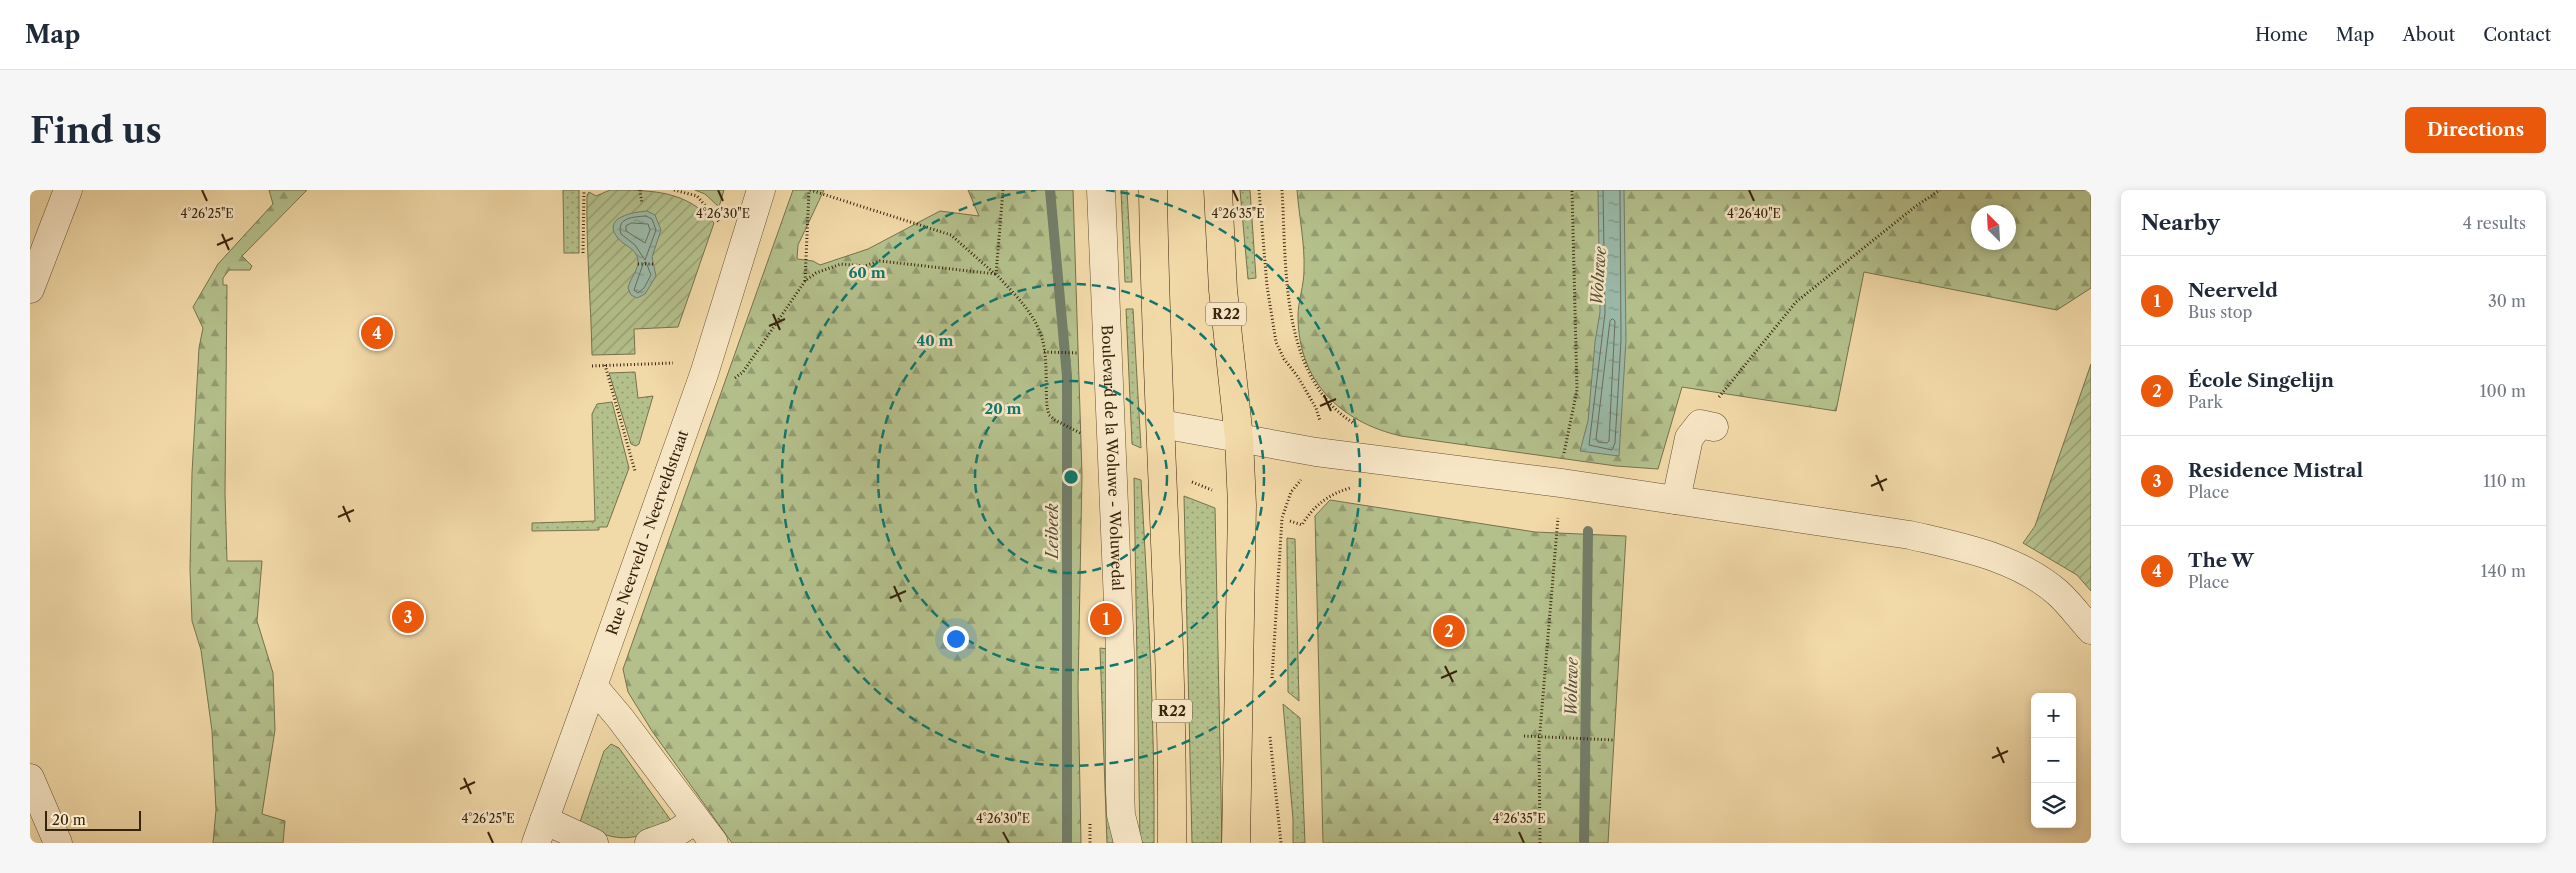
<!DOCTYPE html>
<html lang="en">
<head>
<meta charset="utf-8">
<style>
	:root { --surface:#fff; --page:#f6f6f7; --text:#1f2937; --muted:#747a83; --line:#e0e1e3; --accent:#ea580c }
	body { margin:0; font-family:"Libre Caslon Text",serif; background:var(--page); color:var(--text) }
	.controls { position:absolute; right:15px; bottom:15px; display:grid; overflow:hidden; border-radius:8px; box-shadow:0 2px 8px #0003 }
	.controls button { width:45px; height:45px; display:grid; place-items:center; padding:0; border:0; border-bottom:1px solid var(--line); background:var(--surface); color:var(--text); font:25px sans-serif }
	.compass { position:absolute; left:1941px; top:15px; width:45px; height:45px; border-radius:50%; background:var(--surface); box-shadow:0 2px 8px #0003; rotate:336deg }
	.scale { position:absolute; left:15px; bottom:12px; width:96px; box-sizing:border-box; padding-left:5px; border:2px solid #38230c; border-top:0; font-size:14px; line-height:18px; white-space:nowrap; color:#38230c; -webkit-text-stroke:4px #f7e6c6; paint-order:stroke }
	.you { position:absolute; left:925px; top:448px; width:18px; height:18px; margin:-12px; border:4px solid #fff; border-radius:50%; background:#1a73e8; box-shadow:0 0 0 8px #1a73e833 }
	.badge { display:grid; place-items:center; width:32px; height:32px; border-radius:50%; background:var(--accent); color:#fff; font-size:16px; font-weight:700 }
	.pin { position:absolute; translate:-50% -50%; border:2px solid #fff; box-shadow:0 1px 5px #0006 }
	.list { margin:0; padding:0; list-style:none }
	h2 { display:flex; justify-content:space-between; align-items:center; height:65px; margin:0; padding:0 20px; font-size:21px }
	h2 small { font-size:16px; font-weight:400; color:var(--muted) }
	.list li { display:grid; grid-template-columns:32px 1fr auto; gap:15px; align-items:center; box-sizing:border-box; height:90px; padding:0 20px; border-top:1px solid var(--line) }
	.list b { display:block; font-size:19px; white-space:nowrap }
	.list p { margin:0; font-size:16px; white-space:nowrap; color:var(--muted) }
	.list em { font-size:16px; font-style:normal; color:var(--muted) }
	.icon { flex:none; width:28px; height:28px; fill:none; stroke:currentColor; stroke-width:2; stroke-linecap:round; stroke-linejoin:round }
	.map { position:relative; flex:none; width:2061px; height:653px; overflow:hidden; border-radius:8px }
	header { display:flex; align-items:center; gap:30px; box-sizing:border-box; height:70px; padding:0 25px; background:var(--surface); border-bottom:1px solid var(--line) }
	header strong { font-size:24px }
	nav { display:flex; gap:28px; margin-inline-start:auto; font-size:18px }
	.intro { display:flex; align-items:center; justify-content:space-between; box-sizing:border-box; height:120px; padding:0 30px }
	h1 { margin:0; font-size:35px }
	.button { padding:12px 22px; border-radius:8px; background:var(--accent); color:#fff; font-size:18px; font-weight:700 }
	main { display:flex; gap:30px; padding:0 30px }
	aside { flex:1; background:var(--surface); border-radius:8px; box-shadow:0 2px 8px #0003 }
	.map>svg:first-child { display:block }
	.grass { fill:url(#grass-dots); stroke:#76724c }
	.forest { fill:url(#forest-firs); stroke:#76724c; fill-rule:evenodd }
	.garden { fill:url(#garden-furrows); stroke:#76724c }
	.water { fill:url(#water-ripples); stroke:#737e6a }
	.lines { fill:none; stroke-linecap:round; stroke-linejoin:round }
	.shore { stroke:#6a6e5a; stroke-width:1 }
	.stream { stroke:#737e6a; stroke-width:10 }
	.minor-casing { stroke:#665033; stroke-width:29 }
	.highway-casing { stroke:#38230c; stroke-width:29 }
	.path { stroke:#38230c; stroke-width:3; stroke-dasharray:1 2.5; stroke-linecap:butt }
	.minor { stroke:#f7e6c6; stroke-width:28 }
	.highway { stroke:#f2d9a8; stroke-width:28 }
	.path-bridge { stroke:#38230c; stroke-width:3; stroke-dasharray:1 2.5; stroke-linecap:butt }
	.ticks { fill:none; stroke:#38230c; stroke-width:2 }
	.ring { fill:none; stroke:#0f766e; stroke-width:2.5; stroke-dasharray:9 6 }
	.labels { text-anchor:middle; stroke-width:5; stroke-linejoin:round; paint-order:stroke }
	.shield { fill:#f7e6c6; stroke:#715e44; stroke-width:1 }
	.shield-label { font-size:14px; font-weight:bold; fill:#38230c }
	.street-label { font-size:15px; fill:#38230c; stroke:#f7e6c6 }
	.water-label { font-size:16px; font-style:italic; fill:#56503b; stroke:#f7e6c6 }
	.ticks-label { font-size:12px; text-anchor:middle; fill:#38230c; stroke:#f7e6c6; stroke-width:5; stroke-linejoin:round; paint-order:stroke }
	.centre { fill:#0f766e; stroke:#f7e6c6; stroke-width:2.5 }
	.ring-label { font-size:15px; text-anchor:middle; font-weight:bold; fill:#0f766e; stroke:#f7e6c6; stroke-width:5; stroke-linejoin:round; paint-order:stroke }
</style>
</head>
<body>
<header>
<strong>Map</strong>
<nav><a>Home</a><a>Map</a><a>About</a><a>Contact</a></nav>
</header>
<div class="intro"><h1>Find us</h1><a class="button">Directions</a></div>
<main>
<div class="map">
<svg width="2061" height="653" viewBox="0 0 2061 653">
	<defs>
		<pattern id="grass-dots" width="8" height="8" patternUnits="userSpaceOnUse" patternTransform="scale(1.25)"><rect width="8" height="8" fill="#b4c08c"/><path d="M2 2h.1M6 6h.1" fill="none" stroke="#939c71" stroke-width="1.8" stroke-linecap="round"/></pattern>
		<pattern id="forest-firs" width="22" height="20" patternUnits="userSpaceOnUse" patternTransform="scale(1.25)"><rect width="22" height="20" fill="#b4c08c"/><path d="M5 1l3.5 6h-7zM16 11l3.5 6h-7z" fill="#939c71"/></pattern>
		<pattern id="garden-furrows" width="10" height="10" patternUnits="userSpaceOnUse" patternTransform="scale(1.25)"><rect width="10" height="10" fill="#b4c08c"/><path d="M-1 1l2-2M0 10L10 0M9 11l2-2" fill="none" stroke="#939c71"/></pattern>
		<pattern id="water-ripples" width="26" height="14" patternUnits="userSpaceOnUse" patternTransform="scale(1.25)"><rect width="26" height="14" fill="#9bbaa9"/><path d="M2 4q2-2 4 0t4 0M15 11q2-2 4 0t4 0" fill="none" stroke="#7f9788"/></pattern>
	</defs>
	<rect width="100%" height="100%" fill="#f2d9a8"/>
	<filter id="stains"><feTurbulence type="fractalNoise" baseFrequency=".004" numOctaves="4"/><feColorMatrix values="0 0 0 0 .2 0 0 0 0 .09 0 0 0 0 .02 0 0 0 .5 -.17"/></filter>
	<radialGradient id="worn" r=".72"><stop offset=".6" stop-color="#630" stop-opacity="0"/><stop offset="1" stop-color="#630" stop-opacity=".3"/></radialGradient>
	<path class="grass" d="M533 0H549V63H534Z
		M1091 0H1097L1102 92H1095Z
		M1210 0H1220L1226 88 1218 89Z
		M1096 119H1103L1111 258 1102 254Z
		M605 182 608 208 623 206 609 254 606 256 601 254 579 183Z
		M582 212 599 278 577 337H569V340L502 341V333L565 331 562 224 567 214Z
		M1104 288 1111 290C1118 411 1125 532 1124 653H1110Z
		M1154 306 1185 318 1192 653H1162Z
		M1257 348 1265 349 1269 511 1258 502Z
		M1070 458 1078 459 1084 653H1077Z
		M1253 514 1270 528 1275 653H1263V629Z
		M581 554 589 558 642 632C600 652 592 653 549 635L574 561Z"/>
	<path class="forest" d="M239 0H277L212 66 222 76 220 80H199L193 88V95H197L195 303 197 371H232L227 431 243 483 245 540 232 624 255 631 253 653H183L186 620 182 541 171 460 162 431 160 379 162 283 169 158 173 138 163 117 188 74 243 14Z
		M665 0H694L689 17 675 4Z
		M763 0H794L768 55 767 69 783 71 790 75 838 59 910 21 949 26 938 0H1043L1052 285 1048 497 1051 653H702L622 541 598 502 593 479Z
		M1267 0H2061V98L2027 120 1834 82 1806 221 1652 197 1628 279 1586 276 1371 246C1310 232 1268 191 1268 126 1268 111 1274 96 1274 80 1275 54 1269 26 1267 0ZM1949 22H1979V52H1949Z
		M1300 310 1505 342 1596 346 1578 653H1293L1285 326Z"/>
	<path class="garden" d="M580 0C621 0 657 0 684 33L648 137 604 139 605 164 562 165C561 111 556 59 557 5L559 2 566 6Z
		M2061 174V401L2047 385 1993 353 2005 336Z"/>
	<path class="water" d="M1568 0H1594L1596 150 1589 266 1550 261 1558 231 1565 152 1570 122Z
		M617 21 625 25 631 40 622 67 626 86 615 104 607 108 601 105 598 98C600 88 609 80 608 69 605 57 593 56 587 47 572 27 604 22 617 21Z"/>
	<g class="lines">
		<path class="shore" d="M1573 0 1575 123 1559 255 1582 260 1585 253 1591 150 1590 0
			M616 26 622 29 626 40 615 70 605 55 591 44C586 27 604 27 616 26Z
			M602 33 618 34 620 40 615 53 596 41V36Z
			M616 72 621 85 614 98 608 103 604 100 613 74Z
			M1583 129 1585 131 1579 251 1577 253 1568 252 1566 249 1580 131Z"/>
		<path class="stream" d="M1020 0 1037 186V653
			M1554 653 1558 341"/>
		<defs>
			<g id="minor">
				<path id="s1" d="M1071 0 1090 462V602L1091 625 1098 653"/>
				<path d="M0 99 38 0"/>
				<path d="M1131 234 1286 262 1531 293 1880 345C1931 357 1987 367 2028 403 2040 414 2050 428 2061 440"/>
				<path d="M1646 310 1659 248 1670 234 1684 237"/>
				<path d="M0 588 28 653"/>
				<path d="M514 630 564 653"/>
				<path d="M506 653 563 496"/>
				<path d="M619 653 644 644 666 630"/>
				<path id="s2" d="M684 653 590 528 563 496 674 184 731 0"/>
			</g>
			<path id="highway" d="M1123 0C1126 218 1143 435 1142 653
				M1188 0 1193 100 1209 248 1212 315 1206 653"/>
		</defs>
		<use href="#minor" class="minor-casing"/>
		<use href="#highway" class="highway-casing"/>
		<path class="path" d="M610 0 612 14
			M644 0 667 6 690 33
			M780 0 921 45 965 84
			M973 0 966 84C981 101 1000 118 1009 140 1019 162 1015 193 1017 217L1019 225 1025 230 1052 244
			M1229 0 1237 96 1246 152 1254 169 1268 187 1286 218 1290 231
			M1252 0C1257 79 1249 190 1328 236
			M553 63 554 0
			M608 74H623
			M775 91 779 0
			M1014 162 1048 163
			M575 175 605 281
			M562 176 643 173
			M705 188 713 182 775 91 786 83 811 74 834 76 850 71 966 84
			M1689 207 1766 112 1886 16 1910 0
			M1534 263 1547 200 1542 0
			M1162 292 1182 300
			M1260 331 1272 335C1283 316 1299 304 1320 298
			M1242 488 1252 328 1261 302 1271 290
			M1240 547 1251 653
			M1060 634V653
			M1510 653 1509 553 1528 328"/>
		<use href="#minor" class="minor"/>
		<use href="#highway" class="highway"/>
		<path class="path-bridge" d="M1494 546 1584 550"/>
	</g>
	<path class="ticks" d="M172 0 177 11M688 0 693 11M1203 0 1208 11M1719 0 1724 11M192 44 199 60M187 55 203 48M743 124 750 140M739 136 755 129M1294 205 1301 221M1290 216 1306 209M1846 285 1853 301M1841 296 1857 289M313 316 320 332M308 327 324 320M864 396 871 412M860 408 876 401M1415 476 1423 492M1411 488 1427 481M1967 557 1974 573M1962 568 1978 561M434 588 441 604M430 599 445 592M458 642 463 653M973 642 979 653M1489 642 1494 653"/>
	<g class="ring">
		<circle cx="1041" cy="287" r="96"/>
		<circle cx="1041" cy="287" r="193"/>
		<path d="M1076 0A289 289 0 1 1 1006 0"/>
	</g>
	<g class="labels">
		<g class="shield">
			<rect x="1176" y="112.5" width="40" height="23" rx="4"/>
			<rect x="1122" y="509.5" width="40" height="23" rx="4"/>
		</g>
		<g class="shield-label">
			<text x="1196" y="129">R22</text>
			<text x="1142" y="526">R22</text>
		</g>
		<g class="street-label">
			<text dy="5" stroke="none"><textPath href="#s1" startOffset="268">Boulevard de la Woluwe - Woluwedal</textPath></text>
			<text dy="5" stroke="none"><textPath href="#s2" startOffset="361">Rue Neerveld - Neerveldstraat</textPath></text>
		</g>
		<g class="water-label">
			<text transform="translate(1568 86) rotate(-86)" y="6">Woluwe</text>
			<text transform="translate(1022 341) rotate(-90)" y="6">Leibeek</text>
			<text transform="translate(1541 497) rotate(-89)" y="6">Woluwe</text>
		</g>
	</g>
	<g class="ticks-label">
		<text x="177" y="28">4°26'25"E</text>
		<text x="693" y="28">4°26'30"E</text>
		<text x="1208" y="28">4°26'35"E</text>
		<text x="1724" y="28">4°26'40"E</text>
		<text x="458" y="633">4°26'25"E</text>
		<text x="973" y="633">4°26'30"E</text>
		<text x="1489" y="633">4°26'35"E</text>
	</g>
	<circle cx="1041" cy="287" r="8" class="centre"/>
	<g class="ring-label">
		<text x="837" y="88">60 m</text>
		<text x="905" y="156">40 m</text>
		<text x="973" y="224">20 m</text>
	</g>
	<rect width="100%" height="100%" filter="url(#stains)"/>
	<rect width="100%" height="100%" fill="url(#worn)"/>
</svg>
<div class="controls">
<button>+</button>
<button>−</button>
<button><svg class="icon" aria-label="layers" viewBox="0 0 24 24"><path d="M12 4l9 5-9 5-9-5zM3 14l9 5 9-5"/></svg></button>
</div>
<svg class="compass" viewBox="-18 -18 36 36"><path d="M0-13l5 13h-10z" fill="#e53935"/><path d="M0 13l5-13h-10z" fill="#747a83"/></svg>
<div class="scale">20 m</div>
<div class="you"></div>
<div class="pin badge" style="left:1076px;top:429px">1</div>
<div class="pin badge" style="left:1419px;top:441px">2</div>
<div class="pin badge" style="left:378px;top:427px">3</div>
<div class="pin badge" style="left:347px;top:143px">4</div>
</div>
<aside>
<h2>Nearby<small>4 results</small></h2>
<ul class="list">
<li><span class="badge">1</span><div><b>Neerveld</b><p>Bus stop</p></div><em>30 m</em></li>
<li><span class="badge">2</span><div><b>École Singelijn</b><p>Park</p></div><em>100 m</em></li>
<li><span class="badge">3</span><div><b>Residence Mistral</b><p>Place</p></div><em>110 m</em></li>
<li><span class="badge">4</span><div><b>The W</b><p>Place</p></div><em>140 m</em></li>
</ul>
</aside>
</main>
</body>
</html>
